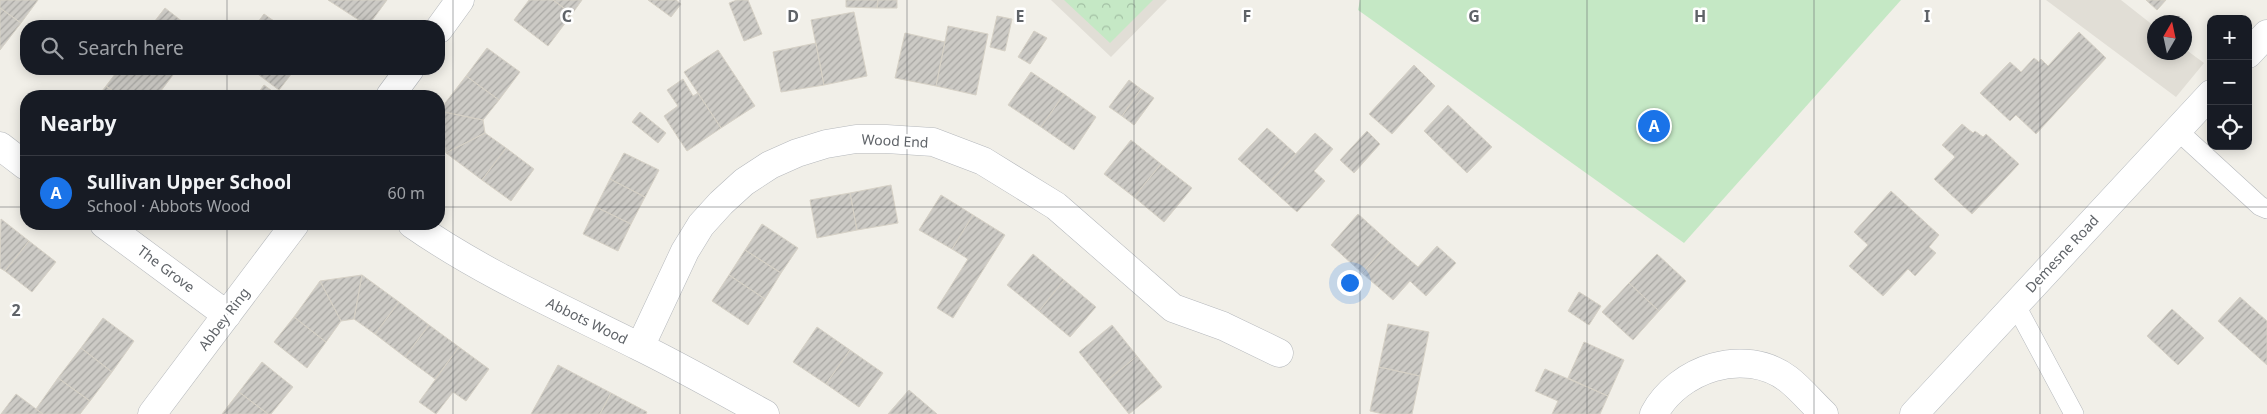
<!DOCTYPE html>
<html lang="en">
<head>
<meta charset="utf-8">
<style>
	:root { --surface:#171b24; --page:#20242c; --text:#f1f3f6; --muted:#9ea1a6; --line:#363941; --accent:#1a73e8 }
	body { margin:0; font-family:"Noto Sans",sans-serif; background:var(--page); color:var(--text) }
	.controls { position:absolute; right:15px; top:15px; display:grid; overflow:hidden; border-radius:10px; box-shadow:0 2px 12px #0003 }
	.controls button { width:45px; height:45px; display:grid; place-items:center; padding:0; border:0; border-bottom:1px solid var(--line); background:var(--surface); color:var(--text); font:25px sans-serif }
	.compass { position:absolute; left:2147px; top:15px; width:45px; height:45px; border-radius:50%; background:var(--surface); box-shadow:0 2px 12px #0003; rotate:9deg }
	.you { position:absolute; left:1349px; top:282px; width:18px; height:18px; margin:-12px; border:4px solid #fff; border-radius:50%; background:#1a73e8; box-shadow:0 0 0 8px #1a73e833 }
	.badge { display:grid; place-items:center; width:32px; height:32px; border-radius:50%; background:var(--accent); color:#fff; font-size:16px; font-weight:700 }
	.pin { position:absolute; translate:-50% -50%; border:2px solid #fff; box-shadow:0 1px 5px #0006 }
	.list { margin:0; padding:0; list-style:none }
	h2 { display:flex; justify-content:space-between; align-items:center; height:65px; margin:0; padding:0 20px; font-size:21px }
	h2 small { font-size:16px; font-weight:400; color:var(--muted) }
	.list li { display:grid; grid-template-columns:32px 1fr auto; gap:15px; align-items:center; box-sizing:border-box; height:75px; padding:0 20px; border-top:1px solid var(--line) }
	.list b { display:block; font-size:19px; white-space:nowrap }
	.list p { margin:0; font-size:16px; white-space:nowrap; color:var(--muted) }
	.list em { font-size:16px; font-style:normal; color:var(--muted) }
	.icon { flex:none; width:28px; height:28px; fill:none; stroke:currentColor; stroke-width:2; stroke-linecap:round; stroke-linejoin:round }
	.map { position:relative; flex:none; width:2267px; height:414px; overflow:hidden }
	.search { position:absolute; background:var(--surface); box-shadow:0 2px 12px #0003; left:20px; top:20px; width:425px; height:55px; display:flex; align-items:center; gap:12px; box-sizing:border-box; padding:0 18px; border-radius:20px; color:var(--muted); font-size:19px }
	.panel { position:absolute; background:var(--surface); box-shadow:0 2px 12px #0003; left:20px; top:90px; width:425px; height:140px; border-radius:20px }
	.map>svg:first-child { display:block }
	.education { fill:#e1ded6 }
	.forest { fill:url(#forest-crowns) }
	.park { fill:#c5e8c5 }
	.building { fill:url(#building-hatch); stroke:#d6d1c6 }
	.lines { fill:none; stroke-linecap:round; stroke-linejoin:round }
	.lane-casing { stroke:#b5b8bc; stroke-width:20 }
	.street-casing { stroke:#b5b8bc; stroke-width:29 }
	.secondary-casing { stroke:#b6babf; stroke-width:29 }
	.lane { stroke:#fff; stroke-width:19 }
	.street { stroke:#fff; stroke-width:28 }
	.secondary { stroke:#fff; stroke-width:28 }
	.grid { fill:none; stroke:#5f6368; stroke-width:1; stroke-opacity:0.55 }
	.labels { text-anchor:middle; stroke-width:5; stroke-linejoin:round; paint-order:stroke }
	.street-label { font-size:14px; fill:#5f6368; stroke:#fff }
	.grid-label { font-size:16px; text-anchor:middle; font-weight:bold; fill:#5f6368; stroke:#fff; stroke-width:5; stroke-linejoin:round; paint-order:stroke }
</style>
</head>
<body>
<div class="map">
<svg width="2267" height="414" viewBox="0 0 2267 414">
	<defs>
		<pattern id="forest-crowns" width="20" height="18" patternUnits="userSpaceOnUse" patternTransform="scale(1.25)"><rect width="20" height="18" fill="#c5e8c5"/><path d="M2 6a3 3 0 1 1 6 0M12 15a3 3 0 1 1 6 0" fill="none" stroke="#a3c0a4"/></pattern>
		<pattern id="building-hatch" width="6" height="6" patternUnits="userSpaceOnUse" patternTransform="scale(1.25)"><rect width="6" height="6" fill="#cccac5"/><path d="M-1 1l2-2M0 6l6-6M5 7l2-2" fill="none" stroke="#a9a8a4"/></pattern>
	</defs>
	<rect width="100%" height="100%" fill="#f1efe8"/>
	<path class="education" d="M1051 0H1167L1111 57Z
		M2046 0H2121L2154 26V52H2184L2185 49 2204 63 2176 97Z"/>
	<path class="forest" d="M1064 0H1153L1110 43Z"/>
	<path class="park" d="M1360 0H1901L1684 243 1358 10Z"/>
	<path class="building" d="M0 0H38L21 23 0 8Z
		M328 0H387L368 26Z
		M529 0H553L572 14 548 46 514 20Z
		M553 0H582L572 14Z
		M648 0H676L681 4 671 17Z
		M737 0H748L762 34 744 41 729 3Z
		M846 0H878L877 8 846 7Z
		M878 0H897V8H877Z
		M2146 0H2166L2157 10Z
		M0 8 21 23 0 50Z
		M165 8 188 26H151Z
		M854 12 867 76 824 85 811 20Z
		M264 14 281 26H255Z
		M997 16 1012 19 1005 51 990 47Z
		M948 26 988 34 976 95 936 86Z
		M1034 31 1047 38 1030 64 1018 57Z
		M2079 32 2106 58 2036 134 2016 115 2010 121 1980 93 2010 62 2021 72 2034 58 2039 62 2041 59 2048 66Z
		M905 33 945 42 936 86 895 78Z
		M816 43 824 85 781 92 773 52Z
		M487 48 520 72 499 100 466 76Z
		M718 50 755 106 721 128 684 72Z
		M1414 65 1435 86 1392 134 1369 114Z
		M119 69H165L173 75 157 96H120L106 86Z
		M251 69H295L279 90Z
		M1031 72 1064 94 1041 127 1008 105Z
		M466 76 499 100 483 120 439 111Z
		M683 79 693 96 698 93 721 128 687 151 664 116 678 106 667 90Z
		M1129 80 1141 89 1122 116 1109 107Z
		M264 85 279 96H256Z
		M106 86 120 96H98Z
		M1141 89 1154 98 1134 125 1122 116Z
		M1064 94 1096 117 1074 150 1041 127Z
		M1448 105 1492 147 1467 173 1424 131Z
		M439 111 483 120 485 133 446 153Z
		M640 112 666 133 658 143 632 122Z
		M1962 124 1973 133 1975 131 1983 137 1986 134 2019 164 1972 214 1934 179 1955 157 1942 145Z
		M1267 128 1296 154 1267 185 1238 159Z
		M1367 131 1380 144 1354 173 1340 160Z
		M485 133 506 148 482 180 446 153Z
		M1315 133 1333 149 1314 171 1325 181 1297 212 1267 185Z
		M1131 140 1161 164 1134 197 1104 174Z
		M506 148 534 169 511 201 482 180Z
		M624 153 659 170 645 197 610 179Z
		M1161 164 1192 188 1164 222 1134 197Z
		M610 179 645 197 631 224 596 207Z
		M891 185 898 223 857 230 850 193Z
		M1891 191 1939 235 1929 247 1936 253 1915 276 1908 269 1883 296 1849 266 1868 245 1854 232Z
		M850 193 857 230 817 238 810 200Z
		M941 195 973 215 952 249 919 230Z
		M596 207 631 224 618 251 583 234Z
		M1358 214 1389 242 1362 273 1331 245Z
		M973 215 1005 235 953 318 937 308 968 259 952 249Z
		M1 219 29 241 5 271 0 268Z
		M762 224 798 248 781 273 745 250Z
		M29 241 56 262 32 292 5 271Z
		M1389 242 1418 267 1437 246 1456 263 1426 296 1410 281 1393 300 1362 273Z
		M745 250 781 273 765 299 729 275Z
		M1033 254 1064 280 1039 311 1007 285Z
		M1657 254 1686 281 1659 311 1629 283Z
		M362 275 354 319 341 321 320 281Z
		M362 275 399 302 375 334 354 319Z
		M729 275 765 299 748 325 712 301Z
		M1064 280 1096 307 1070 337 1039 311Z
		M320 281 341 321 326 342 294 317Z
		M1629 283 1659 311 1633 340 1602 312Z
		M1579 292 1601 306 1589 325 1568 311Z
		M2240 297 2267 321V365L2218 321Z
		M399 302 429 325 405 357 375 334Z
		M2172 309 2204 338 2178 365 2147 336Z
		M294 317 326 342 307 368 274 342Z
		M103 318 134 341 112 372 81 348Z
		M1388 324 1429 332 1420 376 1379 367Z
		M429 325 459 347 435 379 405 357Z
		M1112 325 1137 356 1104 383 1079 352Z
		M817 327 850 350 826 384 793 362Z
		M1584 342 1624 360 1608 396 1568 378Z
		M459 347 489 369 466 401 453 392 436 414 419 402Z
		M81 348 112 372 90 401 58 378Z
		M850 350 883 373 859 407 826 384Z
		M1137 356 1162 387 1129 414 1104 383Z
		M262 362 293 387 271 414H268L239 392Z
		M558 365 611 393 600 414H531Z
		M1379 367 1420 376 1412 414H1383L1370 411Z
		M1545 369 1608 396 1600 414H1552L1558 401 1535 391Z
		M58 378 90 401 80 414H43L36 409Z
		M909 390 937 414H888Z
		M239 392 268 414H222Z
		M611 393 647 412 646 414H600Z
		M16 394 36 409 43 414H1Z"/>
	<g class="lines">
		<defs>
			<path id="lane" d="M2177 130 2260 206 2267 209
				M2015 304 2074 414"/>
			<path id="street" d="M439 29 460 0
				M390 96 410 69
				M0 146 26 166
				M104 224 227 315
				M412 224C482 273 562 308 638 346 681 367 723 391 765 414
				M640 347 685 251 701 225 721 203 744 182 770 165 797 153 826 144 856 139H886L933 142 983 161 1056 206 1173 308 1223 326 1279 353
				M152 414 295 224
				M1654 414C1678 369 1744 346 1788 379 1801 389 1812 403 1824 414"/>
			<path id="secondary" d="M2248 54 2267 34
				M1914 414 2211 94"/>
		</defs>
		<use href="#lane" class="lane-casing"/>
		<use href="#street" class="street-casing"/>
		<use href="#secondary" class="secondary-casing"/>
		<use href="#lane" class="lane"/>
		<use href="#street" class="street"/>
		<use href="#secondary" class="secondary"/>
	</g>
	<path class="grid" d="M227 0V26M453 0V414M680 0V414M907 0V414M1134 0V414M1360 0V414M1587 0V414M1814 0V414M2040 0V414M227 69V96M0 207H26M439 207H2267M227 224V414"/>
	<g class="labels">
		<g class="street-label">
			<text transform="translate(895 141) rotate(3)" y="5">Wood End</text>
			<text transform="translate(2062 254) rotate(-47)" y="5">Demesne Road</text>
			<text transform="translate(166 269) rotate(37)" y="5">The Grove</text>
			<text transform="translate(224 319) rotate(-53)" y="5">Abbey Ring</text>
			<text transform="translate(587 321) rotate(26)" y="5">Abbots Wood</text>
		</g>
	</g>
	<g class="grid-label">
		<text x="567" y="22">C</text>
		<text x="793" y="22">D</text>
		<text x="1020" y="22">E</text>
		<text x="1247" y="22">F</text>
		<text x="1474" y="22">G</text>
		<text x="1700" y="22">H</text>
		<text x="1927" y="22">I</text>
		<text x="16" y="316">2</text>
	</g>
</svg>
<div class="controls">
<button>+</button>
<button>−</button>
<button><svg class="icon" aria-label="locate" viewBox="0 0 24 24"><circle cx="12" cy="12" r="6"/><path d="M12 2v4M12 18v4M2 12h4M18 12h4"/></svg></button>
</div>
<svg class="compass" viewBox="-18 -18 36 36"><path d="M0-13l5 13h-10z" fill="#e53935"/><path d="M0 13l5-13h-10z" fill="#9ea1a6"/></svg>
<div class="you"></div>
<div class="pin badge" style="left:1654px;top:126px">A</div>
<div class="search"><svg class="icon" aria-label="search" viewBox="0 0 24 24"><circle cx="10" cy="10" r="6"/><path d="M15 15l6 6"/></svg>Search here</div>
<section class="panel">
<h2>Nearby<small></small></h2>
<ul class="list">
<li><span class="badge">A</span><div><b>Sullivan Upper School</b><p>School · Abbots Wood</p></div><em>60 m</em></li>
</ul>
</section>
</div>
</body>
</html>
